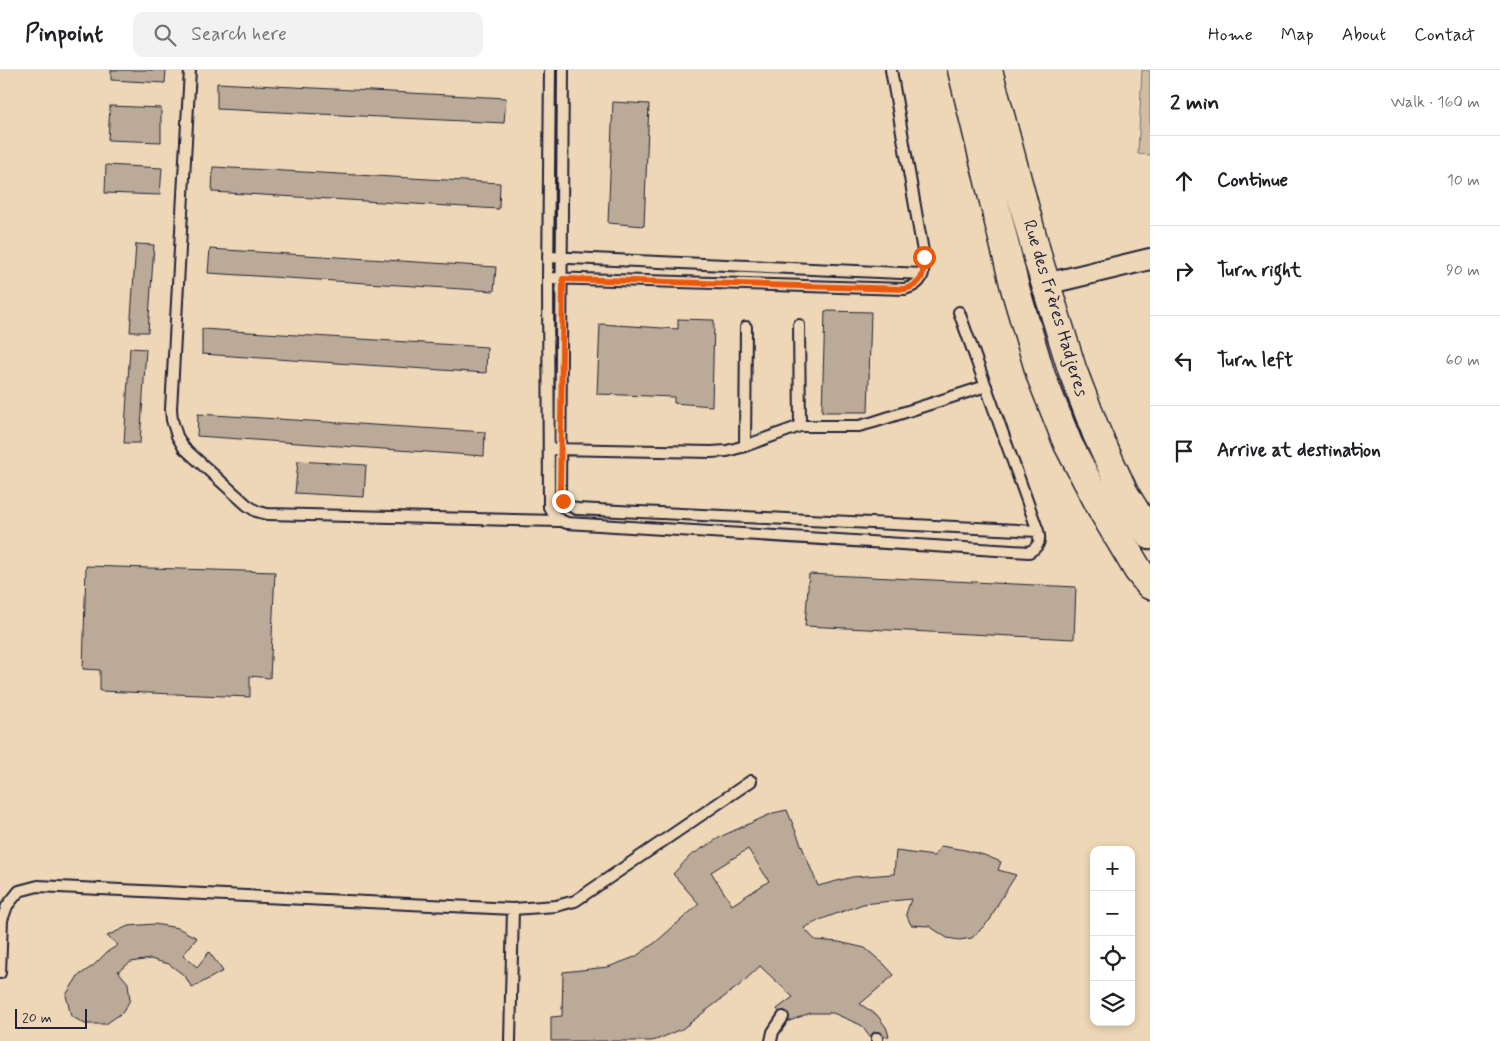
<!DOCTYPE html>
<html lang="en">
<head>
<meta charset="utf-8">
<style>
	:root { --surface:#fff; --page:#f2f2f2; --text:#202124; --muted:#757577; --line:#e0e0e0 }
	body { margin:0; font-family:Mynerve,sans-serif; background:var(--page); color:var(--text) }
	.controls { position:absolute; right:15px; bottom:15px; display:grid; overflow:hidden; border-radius:10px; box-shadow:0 2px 8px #0003 }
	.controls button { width:45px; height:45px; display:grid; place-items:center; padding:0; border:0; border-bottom:1px solid var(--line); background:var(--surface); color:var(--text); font:25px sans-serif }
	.scale { position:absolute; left:15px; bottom:12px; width:72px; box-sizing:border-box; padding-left:5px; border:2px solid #22223b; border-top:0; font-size:14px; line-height:18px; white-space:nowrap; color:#22223b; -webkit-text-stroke:4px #edd7b6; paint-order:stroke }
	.stop { position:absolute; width:15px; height:15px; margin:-11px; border:4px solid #ea580c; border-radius:50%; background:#fff }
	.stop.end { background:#ea580c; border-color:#fff; box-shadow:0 1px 5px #0008 }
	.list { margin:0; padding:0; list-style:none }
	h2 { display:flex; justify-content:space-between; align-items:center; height:65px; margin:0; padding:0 20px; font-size:21px }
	h2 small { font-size:16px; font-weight:400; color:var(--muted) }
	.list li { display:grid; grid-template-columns:32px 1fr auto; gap:15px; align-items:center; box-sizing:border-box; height:90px; padding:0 20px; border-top:1px solid var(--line) }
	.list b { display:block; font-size:19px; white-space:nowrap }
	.list em { font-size:16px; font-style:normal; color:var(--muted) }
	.icon { flex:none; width:28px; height:28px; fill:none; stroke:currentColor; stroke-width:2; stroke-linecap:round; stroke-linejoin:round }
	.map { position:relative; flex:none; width:1150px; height:971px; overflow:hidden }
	header { display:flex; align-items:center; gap:30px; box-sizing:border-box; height:70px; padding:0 25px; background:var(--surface); border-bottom:1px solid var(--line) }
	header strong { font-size:24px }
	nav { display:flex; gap:28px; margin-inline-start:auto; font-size:18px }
	.search { width:350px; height:45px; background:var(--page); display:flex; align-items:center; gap:12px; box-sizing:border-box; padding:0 18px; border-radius:10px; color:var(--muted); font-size:19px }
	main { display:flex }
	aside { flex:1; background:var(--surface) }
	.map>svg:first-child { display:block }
	.green { fill:#d0bda4; stroke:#797070 }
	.building { fill:#baaa97; stroke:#22223b; fill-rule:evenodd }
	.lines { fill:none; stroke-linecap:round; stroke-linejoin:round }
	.service-casing { stroke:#22223b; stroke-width:14 }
	.minor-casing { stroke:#22223b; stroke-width:24 }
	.primary-casing { stroke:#22223b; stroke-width:31 }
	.service { stroke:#edd7b6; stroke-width:10 }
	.minor { stroke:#edd7b6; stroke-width:20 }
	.primary { stroke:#edd7b6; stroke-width:28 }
	.route { stroke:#ea580c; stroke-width:6 }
	.labels { text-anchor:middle; stroke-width:5; stroke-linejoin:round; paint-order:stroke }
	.street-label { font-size:18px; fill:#22223b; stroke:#edd7b6 }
</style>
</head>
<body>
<header>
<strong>Pinpoint</strong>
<div class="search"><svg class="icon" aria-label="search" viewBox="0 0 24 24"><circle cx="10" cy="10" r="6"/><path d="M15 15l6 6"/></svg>Search here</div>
<nav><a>Home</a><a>Map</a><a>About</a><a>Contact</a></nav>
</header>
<main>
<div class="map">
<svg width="1150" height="971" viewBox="0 0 1150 971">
	<rect width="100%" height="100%" fill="#edd7b6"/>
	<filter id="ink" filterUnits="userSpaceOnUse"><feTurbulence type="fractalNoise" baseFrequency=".02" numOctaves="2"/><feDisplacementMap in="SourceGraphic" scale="10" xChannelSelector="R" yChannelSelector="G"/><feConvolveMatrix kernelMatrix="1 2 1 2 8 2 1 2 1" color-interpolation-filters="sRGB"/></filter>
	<g filter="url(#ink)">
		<path class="green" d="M1142 0H1150V85L1138 84Z"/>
		<path class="building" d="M111 0H166L165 13 111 10Z
			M217 13 506 28 504 53 217 39Z
			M613 32 649 34 644 156 608 153Z
			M110 36 161 38V72L108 70Z
			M106 95 162 98 160 125 105 123Z
			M213 97 500 113 499 139 212 122Z
			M136 174 154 175 148 262H130Z
			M210 179 496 197 494 221 208 203Z
			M825 241 871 242 868 342H822Z
			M678 249 714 250 712 336 674 333V327L597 324 600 254 678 259Z
			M202 259 487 277 486 303 202 284Z
			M130 278 146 279 140 373H124Z
			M198 344 485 362 484 386 197 366Z
			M298 391 366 395 364 427 295 423Z
			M86 496 275 502 270 608 250 606V627L100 621V600L83 599Z
			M809 504 1076 517 1074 569 805 556Z
			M787 740 818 816 852 807 894 804 896 781 934 786 941 776 965 780 984 785 1001 792 998 800 1016 805 999 832 990 850 972 868 959 870 947 868 929 856 911 855 906 844 911 829 863 834 822 849 804 858 815 870 839 872 865 878 885 895 894 905 860 934 877 945 886 957 889 966 872 970 861 955 833 943H810L787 952 777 939 793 927 760 896 741 914 682 959 656 970 651 971H551V947L562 946 563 902 608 897 635 887 656 872 699 834 673 804 690 786 722 766 773 743ZM748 779 769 811 732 835 711 802Z
			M154 854 178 858 197 868 183 885 197 897 209 882 223 901 192 918 185 906 169 894 150 889 131 892 118 901 128 913 130 930 123 942 106 954H85L71 946 66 925 78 906 93 896 107 882 118 875 107 866 128 856Z"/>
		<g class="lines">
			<defs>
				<path id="service" d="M190 0 171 339 172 350 177 366 184 378 247 435 256 441 267 444 559 451
					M550 0 548 208 549 437C554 446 558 450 567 453L1029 482C1039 477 1041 471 1038 461L959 242
					M563 0 560 424C564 432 568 436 577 439L1038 461
					M548 187 923 204
					M548 208 905 219C923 214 924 205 924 187L891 0
					M799 255 800 356
					M745 376 746 257
					M554 379 711 382 727 381 745 376 800 356H859L874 352 986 316
					M0 903 2 850 7 836 19 821 38 816 513 839 556 836 575 831 751 711
					M877 968V971
					M510 971 513 839
					M771 971 773 962 783 947"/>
				<path id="minor" d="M1046 214 1150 189"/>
				<path id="primary" d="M962 0 1015 218 1041 306 1068 374 1103 441 1138 500 1150 515
					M988 0 1039 192 1072 299 1097 364 1124 423 1150 465"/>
			</defs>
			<use href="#service" class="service-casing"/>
			<use href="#minor" class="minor-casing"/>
			<use href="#primary" class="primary-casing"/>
			<use href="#service" class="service"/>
			<use href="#minor" class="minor"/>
			<use href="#primary" class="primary"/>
		</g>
	</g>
	<g class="lines" filter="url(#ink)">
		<path class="route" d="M563 431 560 424 563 209 905 219C923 214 924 205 924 187"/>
	</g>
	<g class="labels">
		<g class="street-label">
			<text transform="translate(1056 238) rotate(73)" y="6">Rue des Frères Hadjeres</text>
		</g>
	</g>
</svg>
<div class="controls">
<button>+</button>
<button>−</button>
<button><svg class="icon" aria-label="locate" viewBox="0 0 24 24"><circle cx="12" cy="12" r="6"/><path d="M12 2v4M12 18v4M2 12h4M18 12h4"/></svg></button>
<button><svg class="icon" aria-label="layers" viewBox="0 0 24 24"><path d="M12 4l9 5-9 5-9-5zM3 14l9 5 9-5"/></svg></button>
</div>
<div class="scale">20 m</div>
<div class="stop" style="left:924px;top:187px"></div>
<div class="stop end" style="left:563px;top:431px"></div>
</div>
<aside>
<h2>2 min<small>Walk · 160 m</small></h2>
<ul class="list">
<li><svg class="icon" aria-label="ahead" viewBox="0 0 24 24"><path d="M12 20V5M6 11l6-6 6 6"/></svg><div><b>Continue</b></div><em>10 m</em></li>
<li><svg class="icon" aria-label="right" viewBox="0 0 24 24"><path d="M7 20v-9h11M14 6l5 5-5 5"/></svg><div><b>Turn right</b></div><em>90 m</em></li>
<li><svg class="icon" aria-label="left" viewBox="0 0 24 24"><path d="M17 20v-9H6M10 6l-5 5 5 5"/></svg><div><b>Turn left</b></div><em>60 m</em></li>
<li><svg class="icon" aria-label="arrive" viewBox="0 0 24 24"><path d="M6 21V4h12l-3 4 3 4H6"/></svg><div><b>Arrive at destination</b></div></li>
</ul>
</aside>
</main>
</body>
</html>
